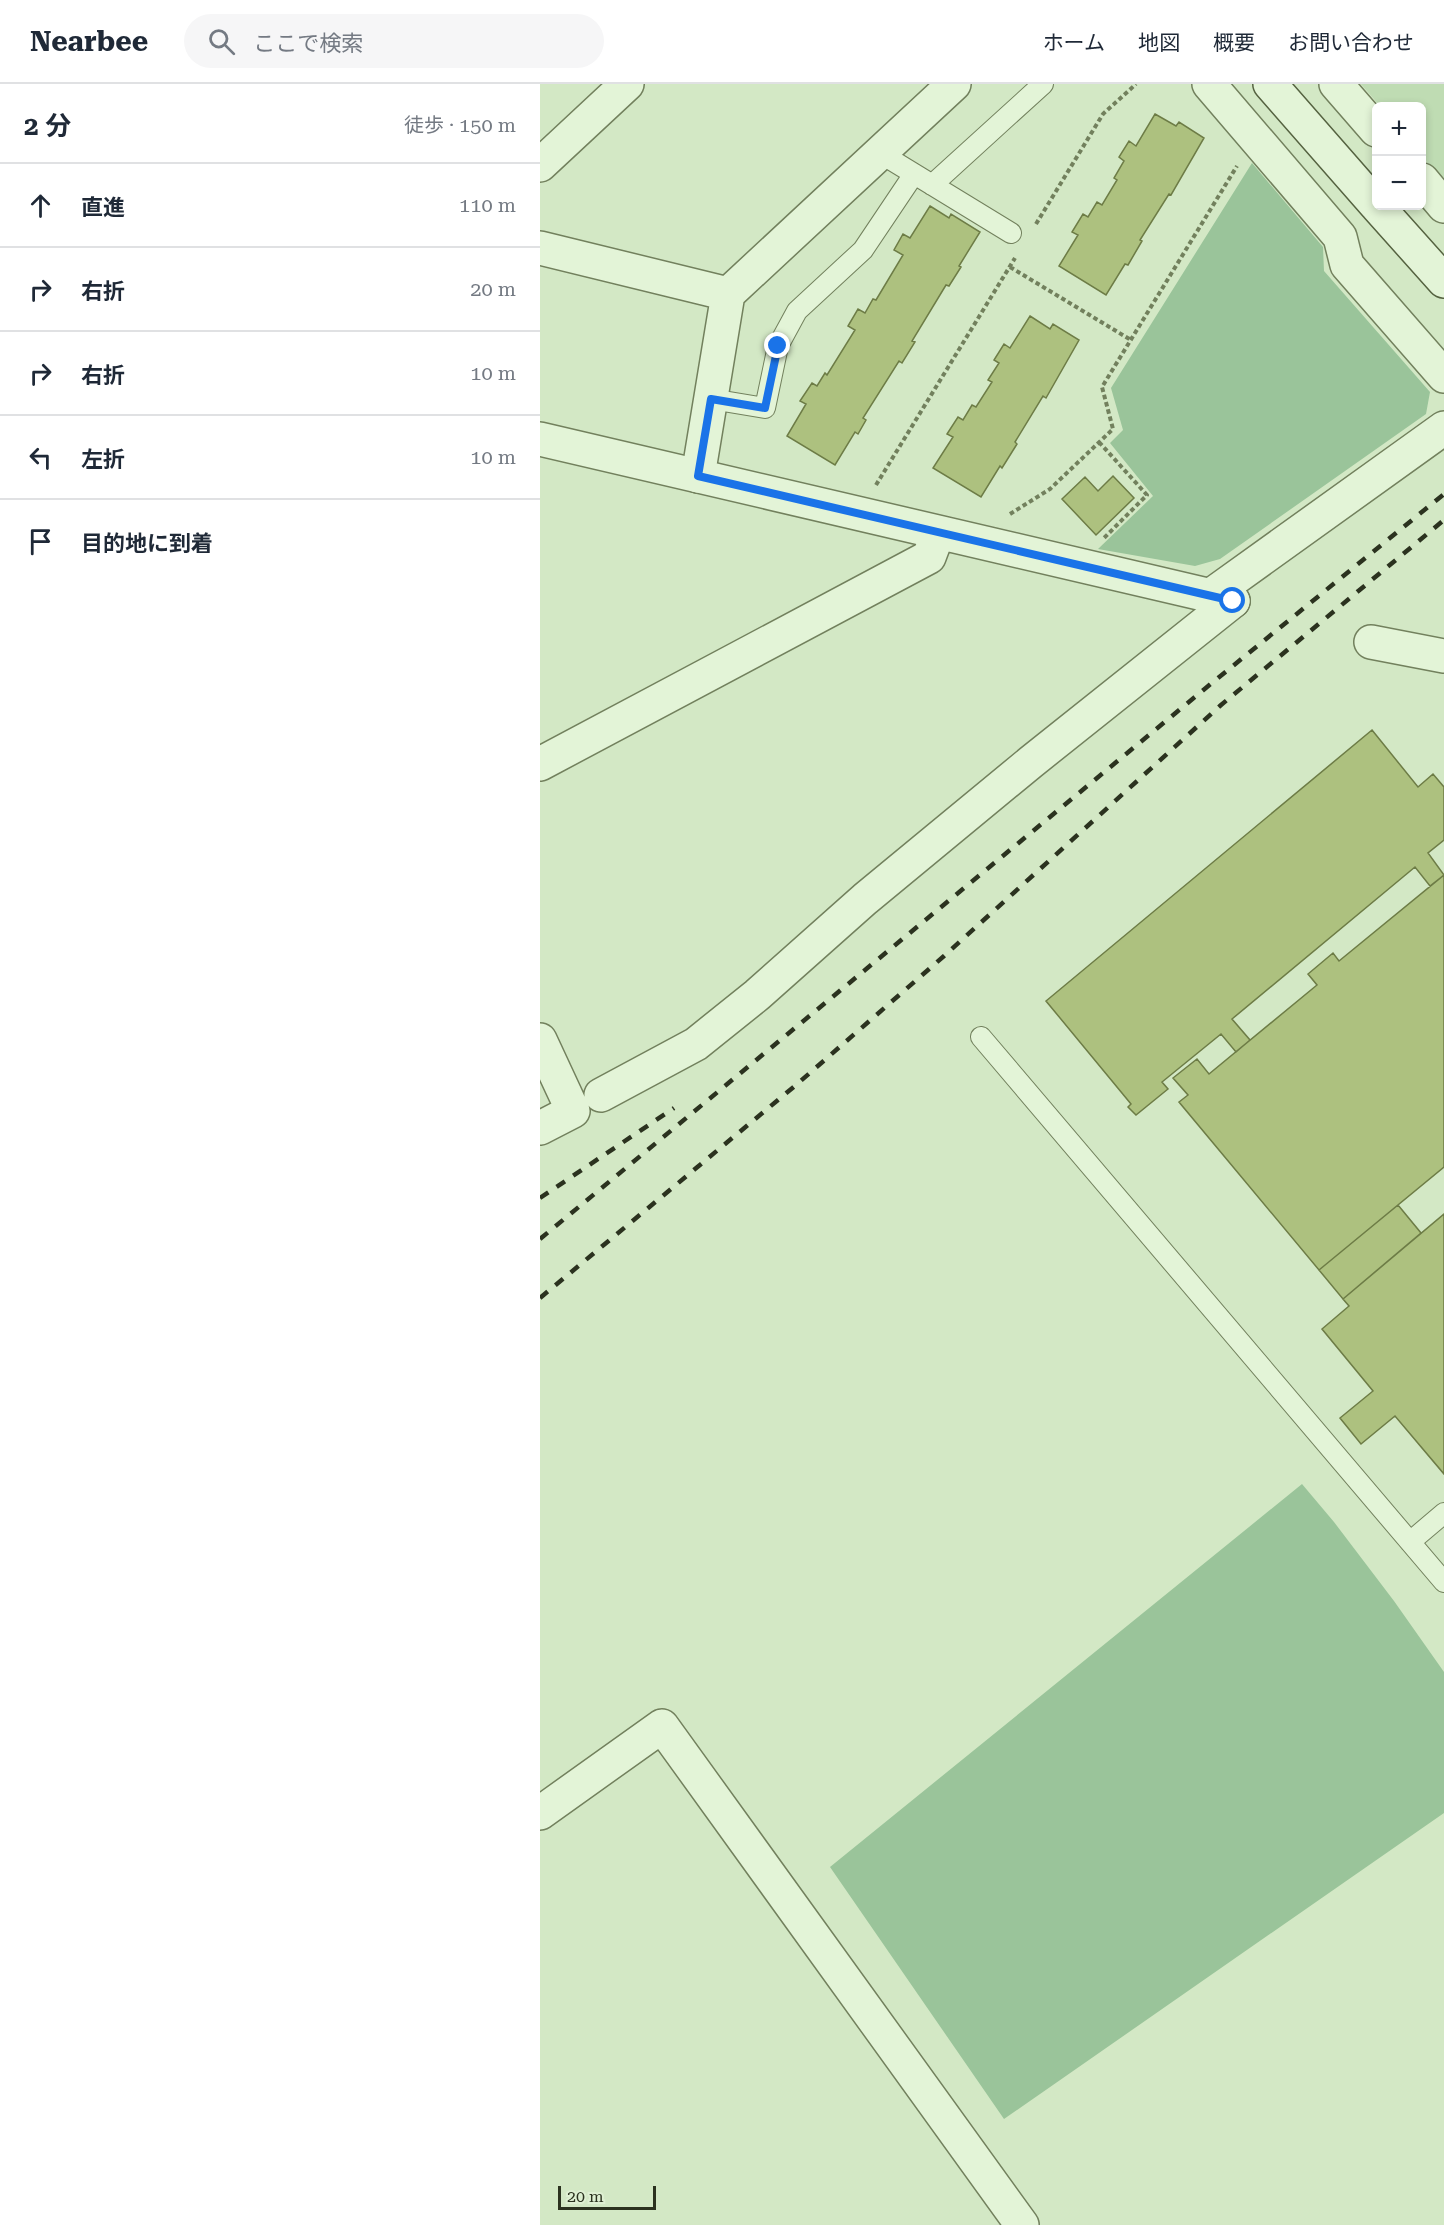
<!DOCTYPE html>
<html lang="ja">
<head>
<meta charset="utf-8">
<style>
	:root { --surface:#fff; --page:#f6f6f7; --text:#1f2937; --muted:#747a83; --line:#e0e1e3 }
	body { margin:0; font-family:"Roboto Serif","Noto Sans JP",serif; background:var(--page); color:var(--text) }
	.controls { position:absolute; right:18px; top:18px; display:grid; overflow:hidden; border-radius:9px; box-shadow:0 3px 9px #0003 }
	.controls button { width:54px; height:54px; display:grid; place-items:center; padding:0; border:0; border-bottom:2px solid var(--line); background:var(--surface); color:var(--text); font:30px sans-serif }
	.scale { position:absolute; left:18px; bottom:15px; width:98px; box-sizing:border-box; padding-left:6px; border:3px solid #2b321f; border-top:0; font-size:16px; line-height:21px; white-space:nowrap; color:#2b321f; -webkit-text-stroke:4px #dff0d3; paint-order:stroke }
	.stop { position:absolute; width:18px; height:18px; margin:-14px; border:4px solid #1a73e8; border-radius:50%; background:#fff }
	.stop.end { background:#1a73e8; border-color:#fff; box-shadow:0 2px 6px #0008 }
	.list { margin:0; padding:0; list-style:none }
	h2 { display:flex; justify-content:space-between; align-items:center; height:78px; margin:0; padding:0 24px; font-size:26px }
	h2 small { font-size:20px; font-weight:400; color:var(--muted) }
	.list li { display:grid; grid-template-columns:39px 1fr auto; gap:18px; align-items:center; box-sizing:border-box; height:84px; padding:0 24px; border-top:2px solid var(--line) }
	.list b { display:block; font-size:22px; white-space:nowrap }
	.list em { font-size:20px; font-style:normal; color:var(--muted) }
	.icon { flex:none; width:33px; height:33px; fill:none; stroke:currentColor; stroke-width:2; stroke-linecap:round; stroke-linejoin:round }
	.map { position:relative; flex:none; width:904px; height:2141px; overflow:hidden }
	header { display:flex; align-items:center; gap:36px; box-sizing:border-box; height:84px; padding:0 30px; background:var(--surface); border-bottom:2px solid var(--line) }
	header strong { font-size:28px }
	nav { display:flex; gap:33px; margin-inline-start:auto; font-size:21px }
	.search { width:420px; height:54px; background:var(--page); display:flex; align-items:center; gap:15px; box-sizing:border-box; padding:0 21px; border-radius:33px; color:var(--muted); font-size:22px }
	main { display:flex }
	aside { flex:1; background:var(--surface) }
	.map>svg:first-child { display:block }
	.farmland { fill:#bfdcb3 }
	.green { fill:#9ac49a }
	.building { fill:#adc17f; stroke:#6d7c46; stroke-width:1.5 }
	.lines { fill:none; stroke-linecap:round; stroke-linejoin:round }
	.service-casing { stroke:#72805d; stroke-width:22 }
	.minor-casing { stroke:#72805d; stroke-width:36 }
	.tertiary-casing { stroke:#72805d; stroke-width:36 }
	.secondary-casing { stroke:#556240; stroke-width:36 }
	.path { stroke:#72805d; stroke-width:4; stroke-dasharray:4.5 3; stroke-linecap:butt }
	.service { stroke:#e3f4d7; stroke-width:20 }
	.minor { stroke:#e3f4d7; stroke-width:33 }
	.tertiary { stroke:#e3f4d7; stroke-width:33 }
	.secondary { stroke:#e3f4d7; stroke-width:33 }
	.rail { stroke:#2b321f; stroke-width:4.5; stroke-dasharray:10 10; stroke-linecap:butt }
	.route { stroke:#1a73e8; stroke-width:8 }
</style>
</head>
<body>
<header>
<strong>Nearbee</strong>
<div class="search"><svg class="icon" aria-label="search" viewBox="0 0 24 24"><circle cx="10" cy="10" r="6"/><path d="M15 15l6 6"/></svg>ここで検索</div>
<nav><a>ホーム</a><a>地図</a><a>概要</a><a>お問い合わせ</a></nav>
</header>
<main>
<aside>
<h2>2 分<small>徒歩 · 150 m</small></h2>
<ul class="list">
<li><svg class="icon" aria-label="ahead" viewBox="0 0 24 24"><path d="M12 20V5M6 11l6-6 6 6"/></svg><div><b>直進</b></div><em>110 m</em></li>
<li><svg class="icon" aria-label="right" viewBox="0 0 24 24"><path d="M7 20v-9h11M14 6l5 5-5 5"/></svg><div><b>右折</b></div><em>20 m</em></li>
<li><svg class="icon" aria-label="right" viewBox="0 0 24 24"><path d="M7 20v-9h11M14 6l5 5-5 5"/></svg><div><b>右折</b></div><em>10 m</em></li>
<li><svg class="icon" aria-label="left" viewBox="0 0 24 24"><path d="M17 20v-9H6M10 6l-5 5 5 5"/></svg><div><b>左折</b></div><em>10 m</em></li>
<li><svg class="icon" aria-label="arrive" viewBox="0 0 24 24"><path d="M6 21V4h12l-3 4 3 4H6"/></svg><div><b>目的地に到着</b></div></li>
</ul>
</aside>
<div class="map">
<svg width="904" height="2141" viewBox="0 0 904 2141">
	<rect width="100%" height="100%" fill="#d3e8c5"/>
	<path class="farmland" d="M821 0H904V99L882 72V22H840Z"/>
	<path class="green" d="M712 79 783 163 784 187 890 308 886 330 680 475 655 482 558 465 613 412 570 359 583 346 571 304Z
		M762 1400 794 1438 854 1517 904 1588V1729L464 2035 290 1783Z"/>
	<path class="building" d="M615 30 636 42 639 38 664 54 631 111 629 110 600 156 602 157 588 181 585 180 566 211 519 182 538 151 532 148 543 130 548 133 557 118 562 121 577 96 574 94 584 77 579 73 589 57 596 62Z
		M390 122 409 134 411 130 440 148 419 182 421 183 409 202 406 201 372 257 375 258 362 279 359 277 323 334 326 336 318 350 315 348 295 381 247 352 266 320 260 317 272 299 277 302 285 289 287 291 315 246 308 242 318 225 325 229 333 215 336 216 363 171 354 166 363 150 370 154Z
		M490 232 510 245 513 240 539 256 506 314 503 312 475 358 477 360 462 384 460 382 441 413 393 384 413 353 407 350 418 333 423 336 432 321 436 323 452 298 448 296 459 279 454 276 464 260 470 264Z
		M573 392 594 414 556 451 522 415 545 393 558 407Z
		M832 646 878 703 893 690 904 703V756L888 769 904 791 890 802 875 783 692 935 710 956 696 968 681 950 622 998 628 1005 596 1031 588 1023 591 1020 506 917Z
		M904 791V1083L779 1186 639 1018 648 1011 633 994 657 975 669 990 777 901 768 890 793 869 799 877Z
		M858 1121 881 1149 803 1215 779 1186Z
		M904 1130V1390L855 1332 821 1360 800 1334 833 1307 782 1245 809 1222 803 1215Z"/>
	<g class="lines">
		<defs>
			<path id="service" d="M340 69 471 149
				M392 101 503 0
				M171 315 225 324 238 262 257 227 323 166 374 90
				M441 953 904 1498
				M870 1458 904 1429"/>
			<path id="minor" d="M669 0 800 153 807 181 904 292
				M796 0 836 46
				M0 81 87 0
				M882 96 904 122
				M0 164 188 210
				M158 392 188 210 414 0
				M670 512 904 344
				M831 558 904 572
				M0 956 33 1027 0 1044
				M61 1011 156 960 217 911 325 815 491 678 693 517
				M0 1729 122 1642 482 2141"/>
			<path id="tertiary" d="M0 355 693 517
				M0 680 389 473 398 449"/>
			<path id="secondary" d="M730 0 836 121
				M837 122 904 197"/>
		</defs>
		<use href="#service" class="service-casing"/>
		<use href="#minor" class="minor-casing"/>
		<use href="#tertiary" class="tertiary-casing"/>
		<use href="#secondary" class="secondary-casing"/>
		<path class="path" d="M496 140 563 30 596 0
			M470 183 591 256
			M559 358 607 411 564 454
			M336 401 475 174
			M470 430 510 405 573 345 562 303 697 82"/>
		<use href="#service" class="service"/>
		<use href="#minor" class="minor"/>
		<use href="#tertiary" class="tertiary"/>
		<use href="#secondary" class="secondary"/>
		<path class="rail" d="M0 1114 134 1024
			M0 1155 667 603 904 410
			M0 1214 256 1001 404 872 681 621 904 436"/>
	</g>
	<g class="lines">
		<path class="route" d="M238 262 225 324 171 315 158 392 693 517"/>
	</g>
</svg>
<div class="controls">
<button>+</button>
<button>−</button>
</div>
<div class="scale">20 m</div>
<div class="stop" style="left:693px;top:517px"></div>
<div class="stop end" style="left:238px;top:262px"></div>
</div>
</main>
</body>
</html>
